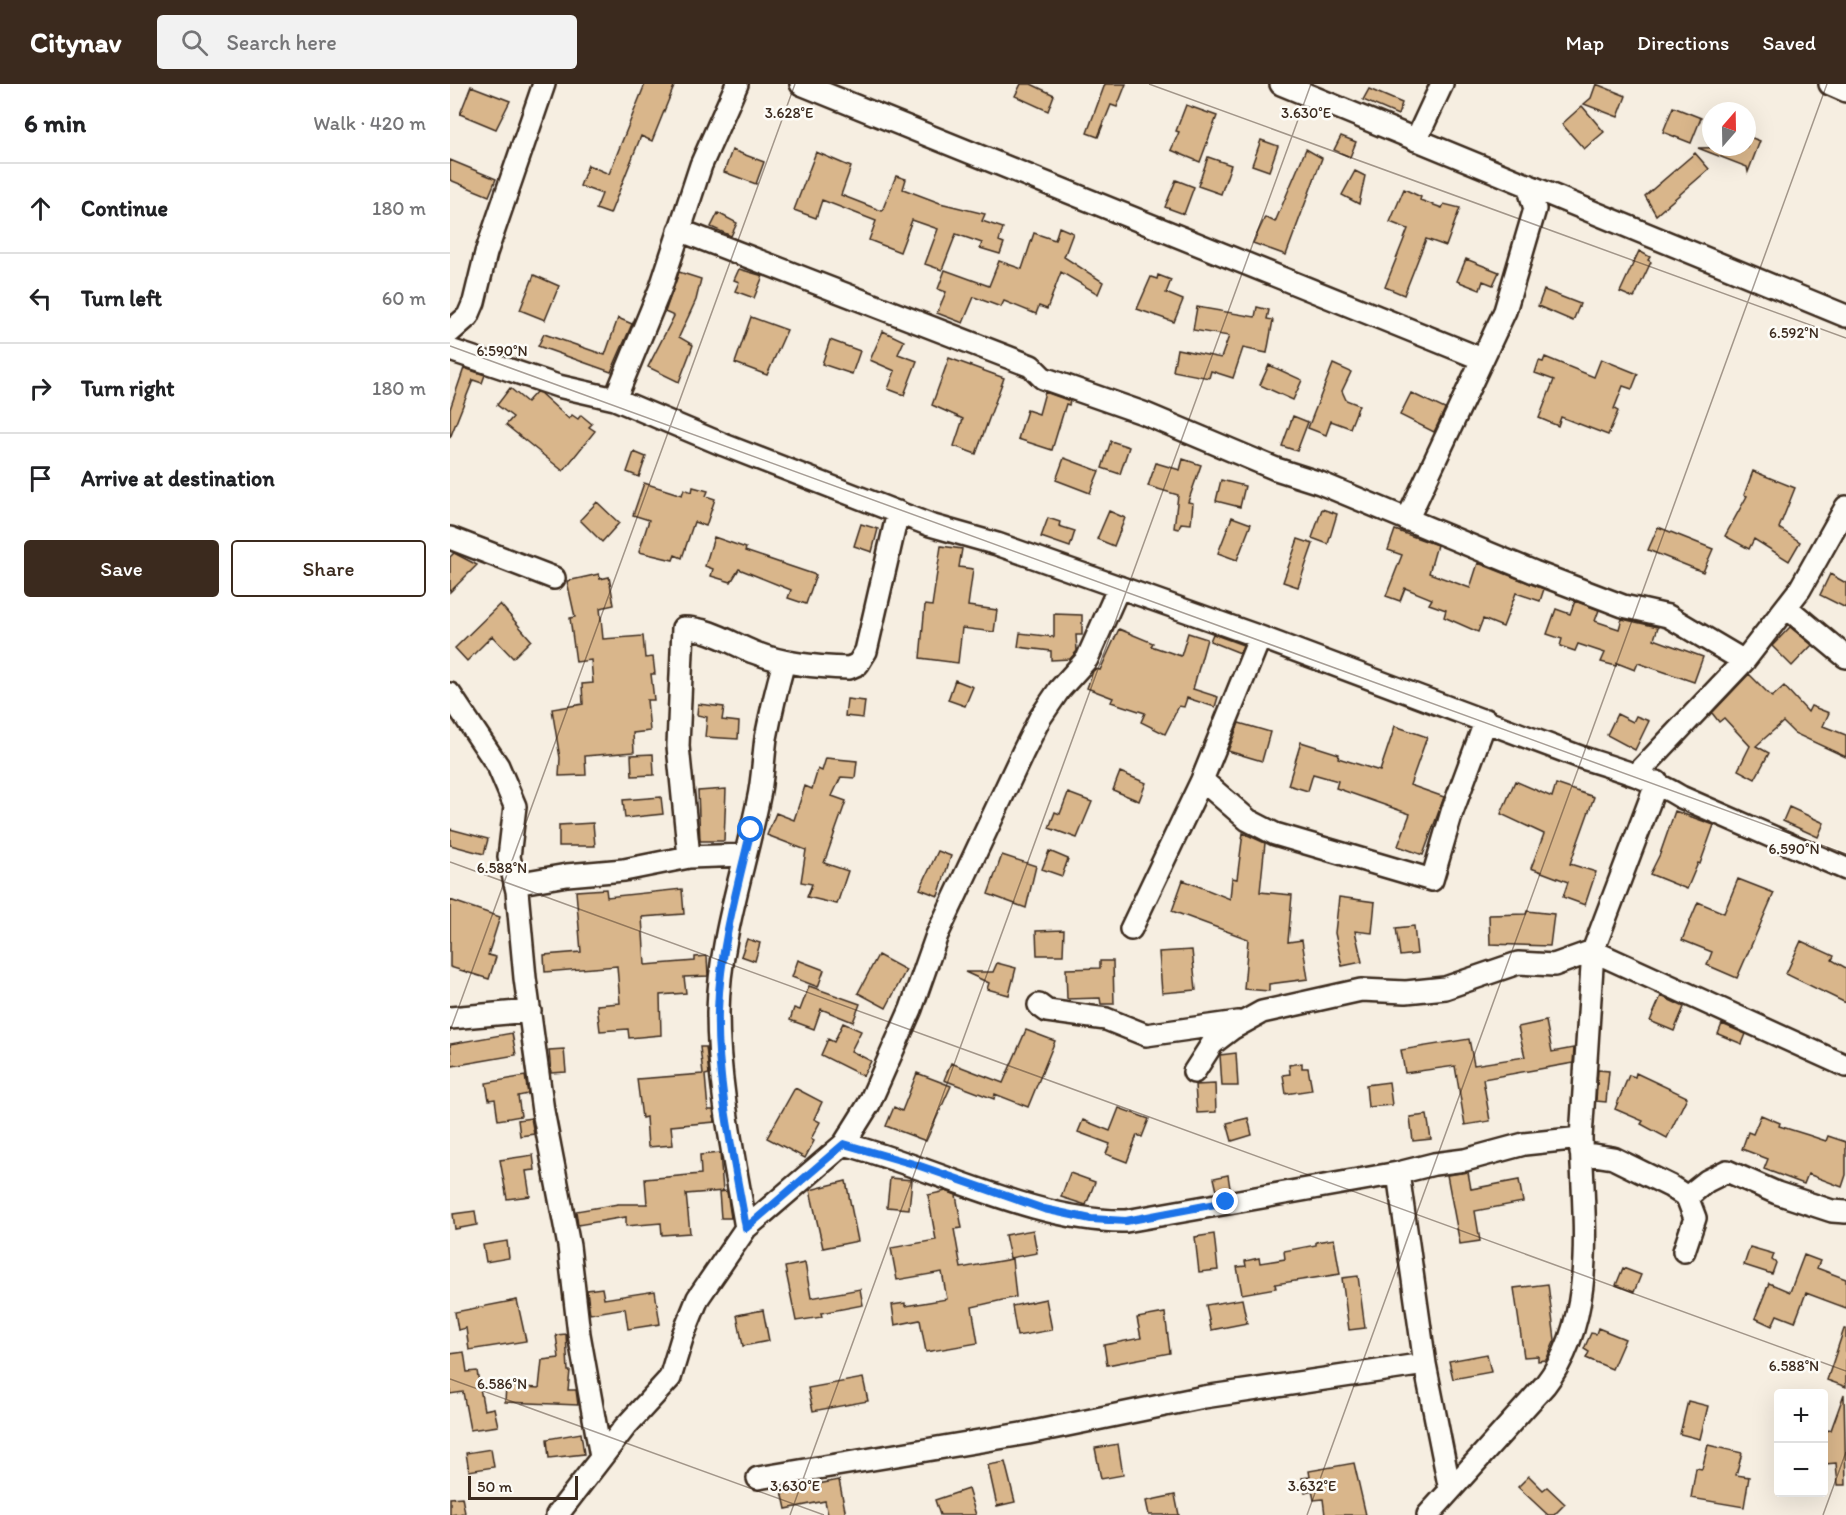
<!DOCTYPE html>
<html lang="en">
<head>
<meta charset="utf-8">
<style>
	:root { --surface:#fff; --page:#f2f2f2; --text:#202124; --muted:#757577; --line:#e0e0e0; --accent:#3b2a1e }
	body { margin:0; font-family:Itim,sans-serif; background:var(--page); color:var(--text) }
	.controls { position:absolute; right:18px; bottom:18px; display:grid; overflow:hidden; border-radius:6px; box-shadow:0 6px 24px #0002 }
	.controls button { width:54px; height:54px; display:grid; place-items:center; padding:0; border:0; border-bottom:2px solid var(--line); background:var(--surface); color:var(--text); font:30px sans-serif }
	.compass { position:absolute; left:1252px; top:18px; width:54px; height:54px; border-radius:50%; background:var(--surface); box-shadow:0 6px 24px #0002; rotate:20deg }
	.scale { position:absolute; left:18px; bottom:15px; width:110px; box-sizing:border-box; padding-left:6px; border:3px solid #3b2a1e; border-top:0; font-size:16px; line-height:21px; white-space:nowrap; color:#3b2a1e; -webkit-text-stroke:4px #fdfcf7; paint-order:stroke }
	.stop { position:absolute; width:18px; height:18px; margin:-14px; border:4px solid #1a73e8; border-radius:50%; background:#fff }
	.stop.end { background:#1a73e8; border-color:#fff; box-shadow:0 2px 6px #0008 }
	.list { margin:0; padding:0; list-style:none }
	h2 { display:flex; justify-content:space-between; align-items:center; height:78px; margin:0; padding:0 24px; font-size:26px }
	h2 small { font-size:20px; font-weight:400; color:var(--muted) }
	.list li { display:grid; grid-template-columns:39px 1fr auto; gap:18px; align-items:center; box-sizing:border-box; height:90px; padding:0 24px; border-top:2px solid var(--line) }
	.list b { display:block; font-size:22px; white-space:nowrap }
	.list em { font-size:20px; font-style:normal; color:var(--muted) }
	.actions { display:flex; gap:12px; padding:18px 24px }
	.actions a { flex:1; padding:14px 0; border:2px solid var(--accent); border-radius:6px; text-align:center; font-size:21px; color:var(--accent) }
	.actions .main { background:var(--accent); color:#fff }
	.icon { flex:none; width:33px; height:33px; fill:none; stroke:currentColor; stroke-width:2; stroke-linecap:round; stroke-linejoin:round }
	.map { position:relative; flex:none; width:1396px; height:1431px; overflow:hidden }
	header { display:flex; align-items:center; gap:36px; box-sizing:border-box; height:84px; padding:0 30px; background:var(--accent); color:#fff }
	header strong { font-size:28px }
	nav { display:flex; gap:33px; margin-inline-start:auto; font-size:21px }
	.search { width:420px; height:54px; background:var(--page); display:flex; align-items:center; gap:15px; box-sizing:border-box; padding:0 21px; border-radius:6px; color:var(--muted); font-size:22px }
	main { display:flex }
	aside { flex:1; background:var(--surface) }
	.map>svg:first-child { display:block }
	.building { fill:#d9b68b; stroke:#3b2a1e; stroke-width:1.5 }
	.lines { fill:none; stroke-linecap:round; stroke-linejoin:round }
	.minor-casing { stroke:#3b2a1e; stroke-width:26 }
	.minor { stroke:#fdfcf7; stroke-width:21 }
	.route { stroke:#1a73e8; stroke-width:8 }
	.ticks { fill:none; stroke:#3b2a1e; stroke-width:1.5; stroke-opacity:0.45 }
	.ticks-label { font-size:15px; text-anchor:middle; fill:#3b2a1e; stroke:#fdfcf7; stroke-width:5; stroke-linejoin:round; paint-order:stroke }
</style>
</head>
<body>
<header>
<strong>Citynav</strong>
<div class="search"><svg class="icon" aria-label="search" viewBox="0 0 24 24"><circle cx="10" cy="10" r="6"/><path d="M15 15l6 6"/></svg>Search here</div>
<nav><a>Map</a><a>Directions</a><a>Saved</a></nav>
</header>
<main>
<aside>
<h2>6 min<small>Walk · 420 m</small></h2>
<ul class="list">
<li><svg class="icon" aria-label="ahead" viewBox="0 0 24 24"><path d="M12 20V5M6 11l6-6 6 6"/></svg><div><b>Continue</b></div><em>180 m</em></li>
<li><svg class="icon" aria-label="left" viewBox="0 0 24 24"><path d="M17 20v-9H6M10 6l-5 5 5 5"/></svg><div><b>Turn left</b></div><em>60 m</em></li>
<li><svg class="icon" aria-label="right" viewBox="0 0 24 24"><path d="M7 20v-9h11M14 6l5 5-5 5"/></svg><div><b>Turn right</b></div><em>180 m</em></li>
<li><svg class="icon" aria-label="arrive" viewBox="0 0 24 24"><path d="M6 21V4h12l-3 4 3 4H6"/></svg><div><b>Arrive at destination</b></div></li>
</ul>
<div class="actions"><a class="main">Save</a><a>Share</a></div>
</aside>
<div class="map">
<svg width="1396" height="1431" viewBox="0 0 1396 1431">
	<rect width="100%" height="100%" fill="#f6eee1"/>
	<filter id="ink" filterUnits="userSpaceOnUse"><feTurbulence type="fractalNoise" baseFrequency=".0167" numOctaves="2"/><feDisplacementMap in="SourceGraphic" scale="12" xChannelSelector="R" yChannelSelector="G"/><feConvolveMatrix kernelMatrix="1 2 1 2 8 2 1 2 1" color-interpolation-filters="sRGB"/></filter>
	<g filter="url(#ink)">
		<path class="building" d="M195 0H225L202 57 191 52 160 130 146 125 152 110 130 102 138 81 159 90Z
			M571 0H581L604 11 598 27 565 12Z
			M655 0H676L667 23 661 21 648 53 637 49Z
			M1146 0 1176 12 1168 33 1134 20 1141 14Z
			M21 2 60 17 46 45 10 30Z
			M919 5 952 19 948 31 913 16Z
			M736 21 767 32 750 78 721 66 729 48 726 47Z
			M1132 22 1154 48 1134 65 1112 40Z
			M1223 23 1251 34 1241 59 1213 48Z
			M891 52 906 58 900 73 884 66Z
			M1297 52 1310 57 1298 88 1297 83 1248 64 1297 63Z
			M811 56 828 62 819 87 802 81Z
			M856 65 872 74 836 171 803 159 815 133 825 138Z
			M282 66 314 78 306 100 274 88Z
			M366 68 401 83 391 111 432 127 446 92 456 95 453 105 490 119 535 130 532 137 553 144 549 157 554 159 550 170 530 164 532 159 506 150 492 186 475 180 488 145 462 136 450 168 419 156 426 137 372 116 366 134 344 126Z
			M1245 69 1259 85 1206 131 1195 112Z
			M758 73 781 81 771 110 748 102Z
			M0 76 46 95 39 112 0 96Z
			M905 87 915 92 909 120 892 111Z
			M726 96 744 103 734 130 715 123Z
			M954 105 971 113 970 116 992 124 994 120 1010 124 996 162 976 155 954 211 935 203 958 145 940 138Z
			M268 129 287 139 281 152 261 143Z
			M609 143 623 149 614 173 653 198 648 210 611 188 597 225 589 222 586 230 554 217 551 223 524 213 513 239 487 229 496 208 488 205 495 186 539 202 549 177 572 185 584 149 605 156Z
			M1189 167 1200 173 1198 176 1201 178 1184 214 1170 208Z
			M1016 175 1049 188 1043 201 1033 197 1030 206 1007 197Z
			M289 185 313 192 304 214 285 207 289 198 284 196Z
			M229 188 251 195 246 216 229 253 243 261 229 298 198 283 224 232 215 228Z
			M84 191 109 202 95 236 70 226Z
			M708 191 721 196 716 209 733 216 724 238 687 225 701 193 707 195Z
			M1094 206 1130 220 1123 237 1088 222Z
			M747 223 805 233 807 223 819 226 817 235 823 236 817 269 793 264 783 294 761 287 759 294 723 287 727 265 771 274 779 252 743 246Z
			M301 233 337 246 317 291 285 279Z
			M168 234 182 240 161 288 88 262 94 250 155 271Z
			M433 247 454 257 448 270 467 277 454 311 438 305 445 287 420 276Z
			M380 256 410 267 402 290 372 280Z
			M1095 273 1144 293 1151 275 1188 290 1182 305 1173 302 1164 325 1168 327 1158 351 1111 333 1108 342 1089 334 1104 296 1085 289 1089 277 1093 278Z
			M499 274 554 294 526 370 504 362 513 335 482 321Z
			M883 280 901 288 892 307 896 316 909 321 900 344 881 337 876 351 858 344Z
			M819 281 852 296 843 316 810 301Z
			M14 284 35 291 32 299 23 296 0 354V325Z
			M60 304 77 318 86 308 90 309 119 335 122 331 128 335 131 331 142 340 139 343 145 347 113 387 56 341 63 333 47 321Z
			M595 308 620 317 619 321 616 320 602 366 568 355 577 326 589 330Z
			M961 309 995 325 984 348 950 331Z
			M843 332 858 338 847 367 832 362Z
			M661 357 679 363 670 390 652 384Z
			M184 368 196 373 189 393 177 388Z
			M614 374 649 387 640 409 606 396Z
			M733 375 751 381 738 418 743 419 741 440 731 439 729 445 724 444 728 411 698 402 706 379 730 386Z
			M1303 387 1345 404 1329 444 1350 458 1339 477 1304 455 1299 465 1275 452 1297 412 1294 411Z
			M771 396 795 402 790 423 766 417Z
			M194 399 232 411 234 405 242 408 243 403 258 407 256 412 265 415 256 442 244 438 232 474 225 471 223 476 189 468 199 436 183 431Z
			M147 418 169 439 152 458 130 436Z
			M872 425 887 430 878 460 862 454Z
			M659 427 675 434 664 462 647 455Z
			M782 433 801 440 787 476 768 469Z
			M598 434 610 438 609 442 625 447 620 463 591 453Z
			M411 440 428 445 422 468 404 462Z
			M1208 443 1263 465 1253 488 1198 466Z
			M945 446 987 461 979 489 1020 504 1028 479 1094 505 1090 517 1066 509 1053 543 1033 535 1028 548 994 533 996 526 979 520 982 515 955 504 950 517 936 512 952 471 938 466Z
			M264 453 296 464 295 467 366 491 356 520 338 514 341 506 289 485 281 498 261 492 263 485 255 482Z
			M848 455 863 460 848 503 833 498Z
			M491 462 512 465 509 483 523 485 518 522 547 526 544 548 512 544 508 579 470 574 475 521 482 522Z
			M4 469 27 481 0 508V473Z
			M149 490 150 495 159 493 164 521 150 524 153 555 193 552 195 574 203 573 205 590H201L204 616H197L200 647 183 649 184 668 135 672 136 691 109 692 110 674 102 625 133 620 132 600 143 599 141 576 126 578 120 534 125 533 117 497Z
			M1380 490 1396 499V524L1370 511Z
			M1125 517 1149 526 1145 537 1169 545 1172 535 1208 543 1204 555 1253 573 1244 598 1188 579 1185 586 1167 579 1166 582 1151 578 1155 569 1128 560 1125 567 1110 562 1112 555 1097 550 1106 525 1120 530Z
			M50 520 81 556 63 574 42 552 17 577 5 564Z
			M604 530 632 531V551H626L627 567 620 575 601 576V567L568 563 570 549 604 553Z
			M1340 543 1362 561 1342 582 1322 562Z
			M669 545 703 559 701 562 731 572 738 549 757 555 743 605 768 613 765 623 737 614 734 623 729 622 715 650 691 638 695 629 661 618 663 614 637 604 643 587 646 585 650 586Z
			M763 550 793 561 790 569 760 557Z
			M1299 590 1322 613 1334 602 1358 628 1361 622 1379 629 1373 642 1396 651V673L1344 649 1333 638 1306 662 1319 669 1305 695 1288 686 1300 662 1274 634 1269 638 1262 629Z
			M505 596 523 603 515 622 498 616Z
			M397 615 415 617 413 634 395 632Z
			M248 620 274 623 272 636 289 638 288 655 255 653 257 633 247 631Z
			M1167 630 1183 638 1186 632 1199 637 1185 666 1157 651Z
			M789 639 820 648 812 677 778 667Z
			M945 642 977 653 960 701 994 713 973 771 948 762 960 730 886 704 888 697 863 690 858 707 838 701 851 658 889 670 888 674 930 687Z
			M203 670 204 691 182 692 181 671Z
			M376 674 407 677 405 694 391 693 382 712 396 717 374 779 398 787 387 820 357 813 362 800 351 798 356 766 317 751 326 729 344 736 355 702 362 705 368 685 372 687Z
			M670 688 696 699 689 717 663 706Z
			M1065 697 1102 713 1106 700 1144 713 1120 780 1146 788 1135 821 1113 813 1118 798 1081 784 1094 750 1051 730Z
			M276 705 274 757H250L248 707Z
			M618 709 642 718 627 754 599 744 605 728 610 730Z
			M211 713 213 730 175 734 173 716Z
			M1339 723 1374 739 1368 753 1333 737Z
			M1225 727 1264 741 1250 780 1248 779 1237 805 1200 790 1210 770Z
			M143 739 145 762H109V741Z
			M0 745 38 755 34 770 0 761Z
			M793 749 815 759 810 808 842 811 838 858 852 856 858 895 819 900V907L794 905 798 855 722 827 733 796 780 815 782 794 787 795Z
			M488 767 501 772 488 812 470 805Z
			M599 767 618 775 612 792 592 785Z
			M552 771 586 782 576 824 538 810Z
			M1288 795 1324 809 1287 894 1257 881 1262 868 1232 856 1248 818 1274 829Z
			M156 805 157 813 232 805 234 830 192 833 195 881 245 877V873L257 872 258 892 234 893 236 909 210 911 211 951 179 954 178 945 150 947 147 921 170 919 167 882 95 888 94 871 131 868 126 807Z
			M889 813 925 818 922 849 905 847 912 878 892 882 885 849Z
			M0 816 50 833 38 871 46 873 39 895 0 883Z
			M1077 827 1104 830 1100 862 1040 860 1039 831 1076 830Z
			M964 842 967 870 950 872 946 844Z
			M614 846 613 871H587L586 847Z
			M297 855 310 859 305 877 291 872Z
			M1351 857 1384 872 1382 876 1396 884V919L1336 890Z
			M742 866 746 906 712 909 709 868Z
			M428 871 456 886 436 924 408 909Z
			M348 876 374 886 368 903 342 893Z
			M650 877H663L664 920H651L650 914 617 915 616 885 650 884Z
			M547 879 566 884 559 911 537 905 539 899 515 888H543Z
			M359 902 410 920 403 938 371 925 364 945 340 936 344 924 350 926Z
			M1211 912 1234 923 1224 947 1200 937Z
			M1096 937 1102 968 1124 964 1123 979 1033 995 1040 1037 1015 1041 1005 982 955 989 951 966 1019 955 1024 981 1075 973 1068 943Z
			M393 939 411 947 401 967 421 977 413 992 371 971 378 955 384 958Z
			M1272 940 1296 950 1292 960 1268 950Z
			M576 946 605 957 578 1023 545 1010 544 1015 494 996 501 979 553 999Z
			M62 949 66 971 2 982 0 960Z
			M250 963H256L259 990 255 991 258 1026H263L265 1038 221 1042 223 1061 198 1063 196 1033 192 1034 187 995 253 990Z
			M114 965 116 988 101 989 99 966Z
			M786 969 788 1002H772L770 971Z
			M852 979V984H858L862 1006 836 1010 833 991 840 990 839 981Z
			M1148 986 1159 987 1156 1018 1146 1017Z
			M467 989 501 1002 476 1057 436 1042 444 1023 452 1027Z
			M1186 989 1237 1013 1217 1054 1191 1040 1193 1037 1165 1025 1179 991 1185 993Z
			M75 992 78 1010 68 1012 71 1032 48 1036 45 1015 39 1016 36 999Z
			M939 998 942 1021 918 1023 916 1001Z
			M765 1000 766 1028 747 1029 745 1001Z
			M345 1004 372 1018 364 1035 370 1038 361 1055 364 1057 355 1074 317 1054Z
			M669 1024 699 1035 692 1053 687 1051 677 1078 656 1070 660 1060 628 1048 633 1036 660 1047Z
			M977 1031 981 1055 963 1057 960 1033Z
			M1311 1031 1330 1039 1329 1042 1358 1051 1376 1057 1378 1052 1396 1058V1091L1392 1103 1358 1090 1354 1100 1314 1085 1318 1075 1292 1065 1298 1048 1303 1050Z
			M81 1034 84 1050 70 1052 68 1036Z
			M798 1034 802 1051 782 1057 777 1039Z
			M270 1069 273 1107 236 1110 240 1149 212 1151 211 1139 176 1142V1133L128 1141 126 1127 168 1120H197L195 1095 251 1090 250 1071Z
			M83 1071 85 1086 76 1087 80 1112 57 1115 50 1076Z
			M1018 1088 1021 1105 1069 1096 1073 1118 1025 1127 1030 1157 1010 1160 997 1091Z
			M620 1089 645 1098 636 1121 611 1113Z
			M778 1091 780 1104 767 1107 764 1094Z
			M440 1094 462 1096 459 1125 437 1123Z
			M396 1097 408 1157 373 1164 360 1106Z
			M277 1107 281 1134H271L269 1108Z
			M496 1107 506 1111 512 1144 504 1145 511 1184 562 1175 566 1213 522 1223 528 1259 476 1268 470 1236 445 1241 442 1221 455 1219V1222L497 1215 492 1188 447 1196 441 1164 486 1156 478 1111Z
			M25 1127 27 1141 5 1145 3 1130Z
			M583 1146 587 1169 560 1174 555 1151Z
			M764 1150 768 1186 749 1188 745 1153Z
			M884 1155 890 1190 825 1200 826 1204 792 1210 787 1183 796 1182 795 1177 809 1174 810 1179 835 1175 834 1167 866 1161V1158Z
			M57 1157 59 1174 36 1178 33 1161Z
			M1300 1163 1324 1170 1322 1176 1326 1179 1322 1190 1294 1181Z
			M1354 1171 1370 1177 1367 1184 1396 1195V1224L1356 1209 1345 1238 1327 1231 1322 1242 1305 1234 1319 1199 1340 1208Z
			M355 1179 361 1214 410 1205 413 1221 371 1229 372 1233 346 1237 335 1183Z
			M1173 1184 1191 1191 1184 1208 1166 1201Z
			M908 1192 915 1244 899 1246 892 1194Z
			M1098 1200 1105 1256 1096 1276 1088 1277V1272L1074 1273 1064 1204Z
			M152 1204 154 1215 205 1207 210 1240 178 1245 175 1224 140 1230 137 1206Z
			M596 1215 602 1246 567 1252 562 1222Z
			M792 1215 797 1239 761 1246 756 1221Z
			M67 1216 76 1257 19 1266 16 1244 8 1246 5 1228Z
			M313 1226 319 1257 293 1262 287 1231Z
			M715 1229 720 1269 657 1281 654 1261 691 1254 687 1234Z
			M1148 1244 1175 1255 1162 1285 1136 1274 1139 1268 1134 1265 1141 1249 1146 1250Z
			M1394 1245H1396V1303L1377 1296Z
			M116 1250 118 1287H120L118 1306H126L128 1321 55 1318 56 1302 89 1304 92 1276 109 1274 106 1251Z
			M14 1268 17 1288 27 1287 34 1326 44 1324 48 1342 20 1346 13 1308 0 1310V1270Z
			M1037 1270 1041 1288 1003 1295 999 1277Z
			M413 1294 418 1317 363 1327 358 1304Z
			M1394 1310 1396 1401H1388L1386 1379 1375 1380 1374 1347 1381 1346Z
			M1238 1317 1258 1322 1250 1355 1230 1350Z
			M131 1349 134 1370 99 1374 97 1355Z
			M668 1360 673 1391 651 1395 645 1364Z
			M1258 1361 1292 1369 1286 1391 1299 1393 1294 1423 1241 1414 1246 1384 1252 1385Z
			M41 1365 44 1383 19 1387 16 1369Z
			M555 1378 565 1418 547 1422 538 1381Z
			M904 1379 916 1431H875L873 1415 864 1416 862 1406 855 1408 852 1394 860 1393 859 1387Z
			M1079 1392 1093 1406 1097 1403 1115 1420 1104 1431H1098L1068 1403Z
			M389 1396 396 1431H378L375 1417 336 1425 332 1407Z
			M518 1405 526 1431H490L485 1416Z
			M725 1411 729 1431H699L696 1417Z
			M12 1413 15 1429 0 1431V1414Z"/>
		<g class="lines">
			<defs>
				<path id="minor" d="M351 0 1032 275
					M831 0 1396 232
					M1380 0 1396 7
					M966 56 992 0
					M229 146 581 282 593 294 693 329 826 385 870 399 1084 488 1173 522 1218 532 1294 577
					M0 248 18 232 24 218 36 169 94 0
					M0 266 108 302 165 315 274 361 480 441 547 460 810 553 1133 674C1168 685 1200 694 1231 713L1396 785
					M165 315 211 203 251 81 287 0
					M957 436 1055 227 1085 125 1078 101
					M0 454 104 494
					M1336 523 1396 573
					M0 610 48 682 65 722 59 773 67 807 75 894 93 1027 119 1162 129 1250 151 1373
					M1187 690 1294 577 1350 505 1396 423
					M752 696 798 736 825 750 982 796 1002 728 1036 636
					M239 773 228 662 233 544C259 544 279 558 303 568 334 580 366 583 399 584L408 580 416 567 448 428
					M65 800 117 791 174 786 239 773 295 771
					M681 845 752 696 810 553
					M589 921 597 927 656 935 696 951 788 938
					M0 934 80 927
					M744 988 762 960 783 944 812 928 911 906 956 908 995 904 1068 879 1104 881 1143 867 1396 982
					M394 1060C480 1082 588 1139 676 1137L948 1089 984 1080 1015 1076 1074 1060 1131 1054 1143 867 1207 698
					M1131 1069 1163 1074 1220 1102 1237 1113 1245 1134 1234 1167
					M948 1089 975 1280 1000 1406
					M1237 1113 1257 1097 1277 1087 1327 1109 1382 1127 1396 1128
					M296 1144C284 1074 268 1000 268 928 269 856 294 786 308 717 313 696 313 675 316 654 321 628 327 603 334 578
					M308 1394 578 1349 754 1313 975 1280
					M107 1431 175 1343 220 1294 233 1251 248 1214 296 1144 394 1060 419 1020 461 925 487 851 573 668 590 634 609 606 637 575 669 503
					M978 1431 1095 1301C1148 1233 1133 1135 1131 1054"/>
			</defs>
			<use href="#minor" class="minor-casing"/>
			<use href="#minor" class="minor"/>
		</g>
	</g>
	<g class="lines" filter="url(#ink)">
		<path class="route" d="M301 746C287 804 270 866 268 926 266 999 284 1074 296 1144L394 1060 467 1081 594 1125 641 1135 676 1137 776 1118"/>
	</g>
	<path class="ticks" d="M699 0 1396 254M0 262 1396 770M0 778 1396 1287M0 947 345 0M0 1295 374 1431M340 1431 861 0M857 1431 1377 0M1373 1431 1396 1368"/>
	<g class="ticks-label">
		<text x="339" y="34">3.628°E</text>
		<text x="856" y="34">3.630°E</text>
		<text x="1344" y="254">6.592°N</text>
		<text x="52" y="272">6.590°N</text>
		<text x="1344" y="770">6.590°N</text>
		<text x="52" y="789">6.588°N</text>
		<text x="1344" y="1287">6.588°N</text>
		<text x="52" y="1305">6.586°N</text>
		<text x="345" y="1407">3.630°E</text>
		<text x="862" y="1407">3.632°E</text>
	</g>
</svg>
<div class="controls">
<button>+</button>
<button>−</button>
</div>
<svg class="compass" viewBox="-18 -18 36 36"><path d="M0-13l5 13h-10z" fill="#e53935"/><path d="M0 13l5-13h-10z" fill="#757577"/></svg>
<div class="scale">50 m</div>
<div class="stop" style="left:301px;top:746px"></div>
<div class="stop end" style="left:776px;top:1118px"></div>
</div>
</main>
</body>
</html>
